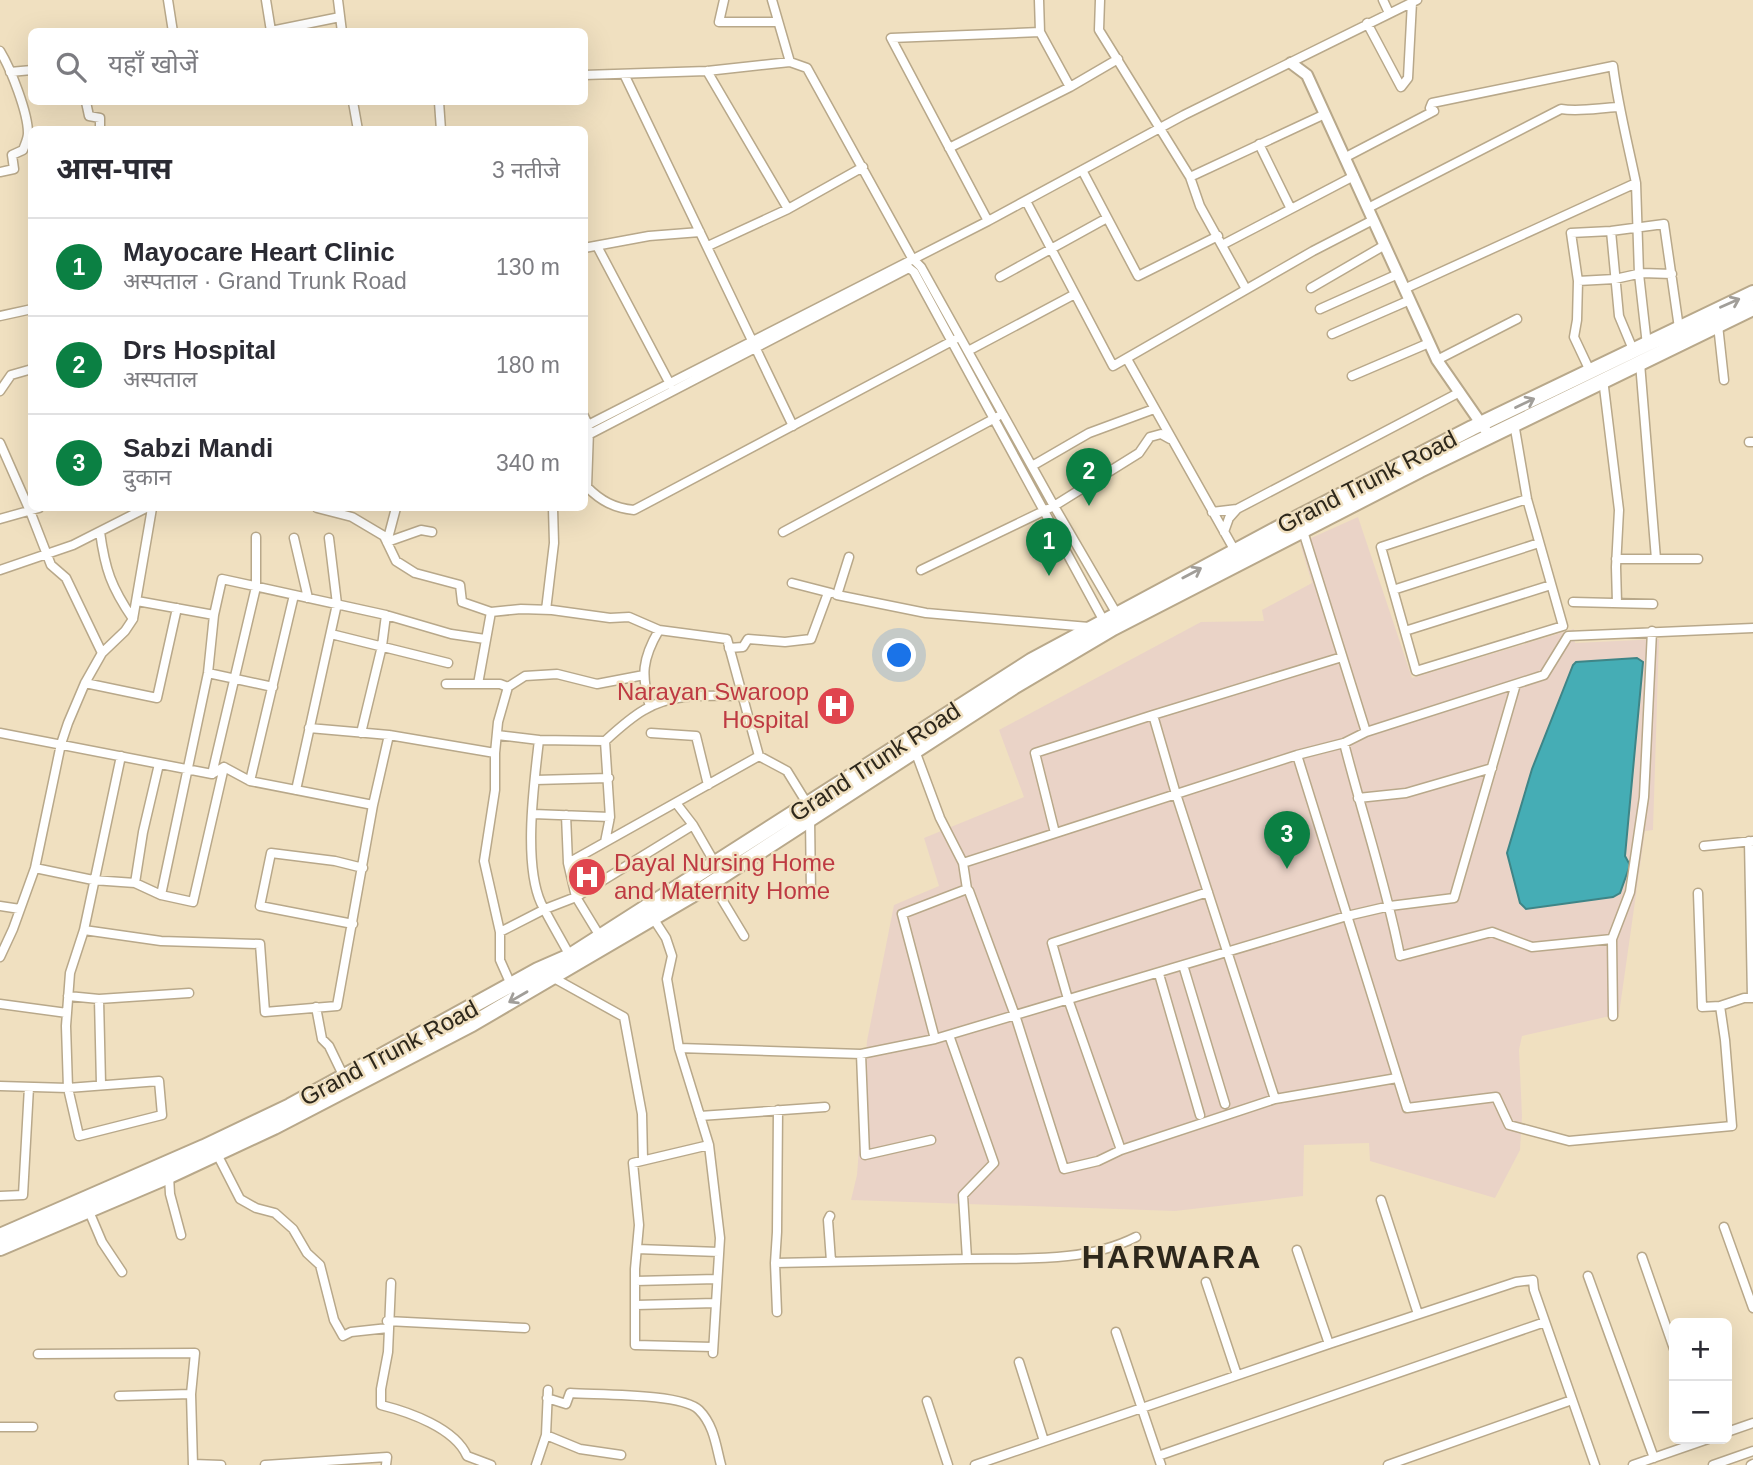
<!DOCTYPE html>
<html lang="hi">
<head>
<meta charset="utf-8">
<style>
	:root { --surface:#fff; --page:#f2f2f3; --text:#2b2b33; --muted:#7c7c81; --line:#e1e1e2; --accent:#0b8043 }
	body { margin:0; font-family:Helvetica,"Noto Sans Devanagari",sans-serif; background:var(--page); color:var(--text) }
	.controls { position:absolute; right:21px; bottom:21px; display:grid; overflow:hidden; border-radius:10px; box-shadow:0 7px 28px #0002 }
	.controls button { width:63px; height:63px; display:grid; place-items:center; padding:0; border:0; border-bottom:2px solid var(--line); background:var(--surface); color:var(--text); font:35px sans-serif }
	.you { position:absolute; left:900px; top:656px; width:24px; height:24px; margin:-18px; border:5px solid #fff; border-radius:50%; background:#1a73e8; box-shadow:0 0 0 10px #1a73e833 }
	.badge { display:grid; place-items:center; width:46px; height:46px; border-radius:50%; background:var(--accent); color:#fff; font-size:23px; font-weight:700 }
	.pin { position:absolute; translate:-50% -58px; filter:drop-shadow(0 2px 4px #0008) }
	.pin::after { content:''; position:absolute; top:37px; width:24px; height:21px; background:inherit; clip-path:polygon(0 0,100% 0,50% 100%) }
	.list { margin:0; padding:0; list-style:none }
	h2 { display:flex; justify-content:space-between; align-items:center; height:91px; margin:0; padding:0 28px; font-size:30px }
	h2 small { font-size:23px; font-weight:400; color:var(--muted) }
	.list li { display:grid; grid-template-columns:46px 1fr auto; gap:21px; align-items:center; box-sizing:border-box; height:98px; padding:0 28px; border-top:2px solid var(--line) }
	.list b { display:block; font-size:26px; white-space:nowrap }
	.list p { margin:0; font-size:23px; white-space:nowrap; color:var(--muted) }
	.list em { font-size:23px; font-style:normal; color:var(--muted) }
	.icon { flex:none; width:38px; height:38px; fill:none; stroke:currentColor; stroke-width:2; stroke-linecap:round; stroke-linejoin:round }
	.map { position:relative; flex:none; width:1753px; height:1465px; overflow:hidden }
	.search { position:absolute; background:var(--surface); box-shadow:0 7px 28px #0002; left:28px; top:28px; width:560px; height:77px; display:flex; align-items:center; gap:18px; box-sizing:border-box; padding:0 24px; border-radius:10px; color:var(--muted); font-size:26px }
	.panel { position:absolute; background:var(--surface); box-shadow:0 7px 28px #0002; left:28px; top:126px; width:560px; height:385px; border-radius:10px }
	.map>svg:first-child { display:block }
	.commercial { fill:#ead3c7 }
	.water { fill:#45adb5; stroke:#3e8587; stroke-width:2 }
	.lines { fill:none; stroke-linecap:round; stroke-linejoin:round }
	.street-casing { stroke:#b8a88a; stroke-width:11 }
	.secondary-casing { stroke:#b8a88a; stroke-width:14 }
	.highway-casing { stroke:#b8a88a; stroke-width:18 }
	.street { stroke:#fff; stroke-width:8 }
	.secondary { stroke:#fff; stroke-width:10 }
	.highway { stroke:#fff; stroke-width:14 }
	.oneway { stroke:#a19e99 }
	.labels { text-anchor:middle; stroke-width:5; stroke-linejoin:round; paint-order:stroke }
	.street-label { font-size:24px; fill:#2e281c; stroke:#f0e0c0 }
	.health-label { font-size:24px; fill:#be3a42; stroke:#f0e0c0; text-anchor:end }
	.district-label { font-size:32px; font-weight:bold; letter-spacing:2px; fill:#2e281c; stroke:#f0e0c0 }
</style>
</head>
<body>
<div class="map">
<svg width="1753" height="1465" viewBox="0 0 1753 1465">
	<rect width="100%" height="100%" fill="#f0e0c0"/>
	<path class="commercial" d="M1358 517 1412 678 1574 629 1575 643 1659 639 1653 830 1645 831 1619 1014 1522 1036 1519 1050 1522 1116 1520 1150 1495 1198 1370 1161 1369 1143 1304 1145 1303 1196 1175 1211 851 1200 857 1175 867 1041 894 905 939 886 924 838 1024 797 999 730 1201 622 1264 621 1262 610 1312 583 1300 543Z"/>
	<path class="water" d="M1637 658 1643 662 1625 856 1630 865 1620 893 1613 897 1526 909 1520 903 1507 853 1532 769 1573 665 1576 662Z"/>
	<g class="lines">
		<defs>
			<path id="street" d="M168 0 173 32
				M266 0 271 31 340 17
				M338 0 342 32
				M724 0 719 22H777
				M772 0 790 62
				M1039 0 1040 32 1070 87
				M1100 0 1099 30 1190 177 1200 206 1246 289
				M1383 0 1389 13
				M1367 23 1401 87 1408 78 1412 2
				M0 51C11 69 28 113 28 133 28 139 25 144 23 150L12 155 14 169 0 172
				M707 71 788 209
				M10 72 32 70
				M624 74 793 426
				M584 75 707 71 790 62 807 68 912 258 921 267 1054 506 1118 616
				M86 102 89 116 100 118V130
				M353 102 358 130
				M439 102 441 130
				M1259 144 1290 207
				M949 148 1070 87 1118 59
				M1344 158 1434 111 1430 108 1432 103 1613 66C1618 106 1628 144 1636 183L1404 289
				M1082 170 1138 276 1218 236
				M1190 177 1325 114
				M1636 183 1639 274 1647 345
				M1026 201 1113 366 1313 251 1373 220
				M1368 208 1561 109C1580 112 1598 108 1618 107
				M988 221 891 38 1040 32
				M1611 231 1619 316 1634 352
				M1222 245 1354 176
				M597 246 670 384
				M708 246 788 209 863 167
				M584 248 649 236 700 232
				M1000 277 1107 218
				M1578 281 1615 279 1642 273 1672 274
				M1311 288 1385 245
				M1320 309 1398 274
				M0 316 32 309
				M1718 325 1724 380
				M1332 334 1410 300
				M968 351 1075 294
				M1127 359 1235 551
				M1437 360 1517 319
				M1640 363 1656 559
				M1590 371 1574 337 1577 320 1578 281 1571 233 1611 231 1664 224 1679 328
				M1352 376 1429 343
				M1603 379 1619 510 1616 567 1617 603
				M0 391 11 375 32 369
				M584 416 588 425 988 221 1184 115 1417 0
				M1514 423 1527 499 1563 626 1416 671 1381 547 1527 499
				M589 430 587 487C601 501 614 508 634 510L954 340
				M590 434 909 268 914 272 1106 625
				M1749 442H1753
				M0 443 30 511 51 565 66 578 102 653
				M1032 466 1089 433 1154 409
				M317 508 352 517 384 536 396 561 415 573 460 585 462 602 491 612
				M396 508 387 542 421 530 432 532
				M1237 509 1460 392
				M1212 512 1237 509 1229 518 1224 532
				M0 519 39 508
				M1302 528 1366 732
				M100 532C105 569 111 587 133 619
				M783 532 997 417
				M294 538 308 598
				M849 557 837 595 926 613 1089 627
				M1616 559H1698
				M0 570 73 545 146 508
				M921 570 1054 506 1139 453 1150 437 1161 434 1170 439
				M792 583 831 593
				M1393 590 1539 543
				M137 601 214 615
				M1573 602 1653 604
				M546 610 554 543 553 508
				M1405 631 1551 585
				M331 634 448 663
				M729 648 743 647 748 639 785 642 811 639 828 593
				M1342 657 1153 715 1176 794 1275 1099 1397 1078
				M208 673 273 687
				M85 683 157 698 177 608
				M446 684H500L508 687
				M478 684 491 612 521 609 552 610 610 618 629 617 659 630 727 639 759 756 787 771 808 805
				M650 707C641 675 642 659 659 630
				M309 728 389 735 495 753
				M0 733 212 774 224 767 250 781 373 805
				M361 733 382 646 386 615
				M651 733 696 736 708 785
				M497 735 539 740
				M1344 743C1362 814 1386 884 1400 956L1492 932 1532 947 1612 939
				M914 748 940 818 963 863
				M1297 755 1407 1108 1496 1097 1509 1125 1569 1141 1732 1126 1725 1040 1720 1006 1702 1007 1698 893
				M212 774 256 587V537
				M535 780 609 778
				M250 781 294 595
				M296 790 337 604 329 538
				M1358 798 1406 793 1492 768
				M676 803 693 825 716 865
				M533 814 610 817
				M566 815 568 863
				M810 818 811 894
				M1055 833 1035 753 1153 715
				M1749 841 1752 998
				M605 842 610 817 605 741C617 730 630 718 644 710 673 692 710 696 742 696
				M1704 846 1753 841
				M35 868 93 880 135 883 161 895 193 902 224 767
				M135 883 143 832 159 764
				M712 883 744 936
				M969 891 1016 1018 1064 1169 1098 1161 1121 1150 1275 1099
				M161 895 208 673 214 615 222 579 386 615 451 634 485 639
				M0 906 20 909
				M653 918 666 938 672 956 667 979 679 1048 709 1145 720 1238 713 1353
				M353 924 260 906 271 853 335 861 363 868
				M84 930 161 941 260 944 265 1012 337 1006 373 805 389 735
				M500 932 545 909 576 897 693 825
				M601 938 576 897 568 863 759 756
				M570 956C561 939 550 921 541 903 523 863 534 784 539 740L605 741
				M0 957 13 929 35 868 61 744 68 723 85 683 102 653 125 631 133 619 152 508
				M1183 965 1225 1104
				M1159 974 1200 1115
				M552 977 624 1017 642 1114 643 1160
				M512 987 500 960V932L484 861 495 790V753L498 722 508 687 525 676 557 674 597 684 644 675
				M68 996 99 999 189 993
				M99 999 101 1084
				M0 1004 67 1013
				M1720 1006 1744 998H1753
				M316 1007 322 1039 329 1046 344 1077
				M1613 1016 1612 939 1630 892 1644 797 1652 631
				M935 1039 902 914 967 889 963 863 1297 755 1344 743 1366 732 1544 675 1568 636 1753 628
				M679 1048 861 1054 935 1039 1347 916 1390 906 1454 898 1516 684
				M861 1054 865 1155 931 1140
				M0 1086 68 1088 159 1081 162 1115 79 1136 68 1088 66 1026 70 973 84 930 121 756
				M778 1110 777 1232 775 1263 967 1259 963 1195 994 1163 949 1035
				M700 1116 825 1107
				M709 1145 633 1163 639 1225 635 1269V1345L713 1347
				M1121 1150 1068 999 1052 943 1208 892
				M217 1154 240 1199 256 1208 275 1213 293 1229 307 1253 320 1265 334 1320 343 1336 351 1332 388 1328
				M169 1176 170 1194 181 1235
				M0 1196 23 1195 29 1087
				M1381 1200 1418 1314
				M88 1209 102 1242 122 1272
				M830 1216 828 1220 831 1261
				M1724 1227 1753 1308
				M637 1249 719 1252
				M1642 1257 1674 1349
				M967 1259C1023 1258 1085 1263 1136 1237
				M775 1263 777 1312
				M1588 1276 1654 1458
				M635 1281 717 1279
				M1206 1282 1237 1375
				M391 1283 388 1352 381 1389V1405C409 1412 455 1428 467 1456L491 1465
				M636 1305 716 1303
				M387 1321 525 1328
				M1116 1332 1161 1465
				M1329 1344 1516 1282 1533 1280 1534 1290 1595 1465
				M38 1354 195 1353 191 1394 193 1465
				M1019 1362 1044 1441
				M119 1396 191 1394
				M547 1398 566 1404 570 1393C597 1395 682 1393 699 1410 714 1425 716 1446 721 1465
				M927 1401 948 1465
				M0 1427H33
				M1727 1432 1753 1423
				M546 1435 580 1449 621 1455
				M1158 1456 1545 1322
				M193 1464 221 1465
				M265 1465 387 1457 386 1465
				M536 1465 546 1435 548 1390
				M975 1465 1329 1344 1297 1250
				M1388 1465 1572 1400
				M1633 1465 1708 1439
				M1713 1465 1753 1451
				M1751 1465 1753 1464"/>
			<path id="secondary" d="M1291 63 1307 75 1437 360 1489 435"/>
			<path id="highway" d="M0 1236 204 1147 290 1106 538 970 570 956 1031 661 1299 517 1472 428 1753 293
				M0 1248 169 1176 274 1127 472 1024 699 891 1015 686 1113 628 1420 470 1753 308"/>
		</defs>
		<use href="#street" class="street-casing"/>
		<use href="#secondary" class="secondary-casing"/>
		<use href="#highway" class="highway-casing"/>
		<use href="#street" class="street"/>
		<use href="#secondary" class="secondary"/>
		<use href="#highway" class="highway"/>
	</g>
	<defs><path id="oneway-shaft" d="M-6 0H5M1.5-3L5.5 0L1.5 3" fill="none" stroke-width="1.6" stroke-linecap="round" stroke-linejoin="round" transform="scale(1.75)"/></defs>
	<g class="oneway">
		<use href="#oneway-shaft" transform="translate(1730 303) rotate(-24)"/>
		<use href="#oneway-shaft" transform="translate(1525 403) rotate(-26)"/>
		<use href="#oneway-shaft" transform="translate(1192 573) rotate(-28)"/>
		<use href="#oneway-shaft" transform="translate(518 997) rotate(150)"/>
	</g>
	<defs>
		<symbol id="hospital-disc" viewBox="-11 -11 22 22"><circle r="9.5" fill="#e0444e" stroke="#f0e0c0"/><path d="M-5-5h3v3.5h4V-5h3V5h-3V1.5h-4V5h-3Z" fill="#fff"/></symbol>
	</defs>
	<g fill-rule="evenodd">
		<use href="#hospital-disc" x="814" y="684" width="44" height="44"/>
		<use href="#hospital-disc" x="565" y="855" width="44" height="44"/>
	</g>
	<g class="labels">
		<g class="street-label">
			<text transform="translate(1367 482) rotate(-27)" y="8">Grand Trunk Road</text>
			<text transform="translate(875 762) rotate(-33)" y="8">Grand Trunk Road</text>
			<text transform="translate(389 1053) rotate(-28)" y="8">Grand Trunk Road</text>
		</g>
		<g class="health-label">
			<text x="809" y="700">Narayan Swaroop<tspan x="809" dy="28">Hospital</tspan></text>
			<text x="614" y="871" text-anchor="start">Dayal Nursing Home<tspan x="614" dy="28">and Maternity Home</tspan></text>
		</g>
		<g class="district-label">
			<text x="1172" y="1268">HARWARA</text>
		</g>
	</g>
</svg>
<div class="controls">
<button>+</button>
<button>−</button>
</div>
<div class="you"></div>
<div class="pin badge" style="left:1049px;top:576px">1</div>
<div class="pin badge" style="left:1089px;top:506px">2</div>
<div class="pin badge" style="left:1287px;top:869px">3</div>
<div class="search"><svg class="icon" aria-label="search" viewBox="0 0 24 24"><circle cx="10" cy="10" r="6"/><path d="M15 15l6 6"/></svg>यहाँ खोजें</div>
<section class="panel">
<h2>आस-पास<small>3 नतीजे</small></h2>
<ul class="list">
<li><span class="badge">1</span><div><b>Mayocare Heart Clinic</b><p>अस्पताल · Grand Trunk Road</p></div><em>130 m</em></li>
<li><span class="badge">2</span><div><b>Drs Hospital</b><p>अस्पताल</p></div><em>180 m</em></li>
<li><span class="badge">3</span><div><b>Sabzi Mandi</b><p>दुकान</p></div><em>340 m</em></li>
</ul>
</section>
</div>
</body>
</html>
